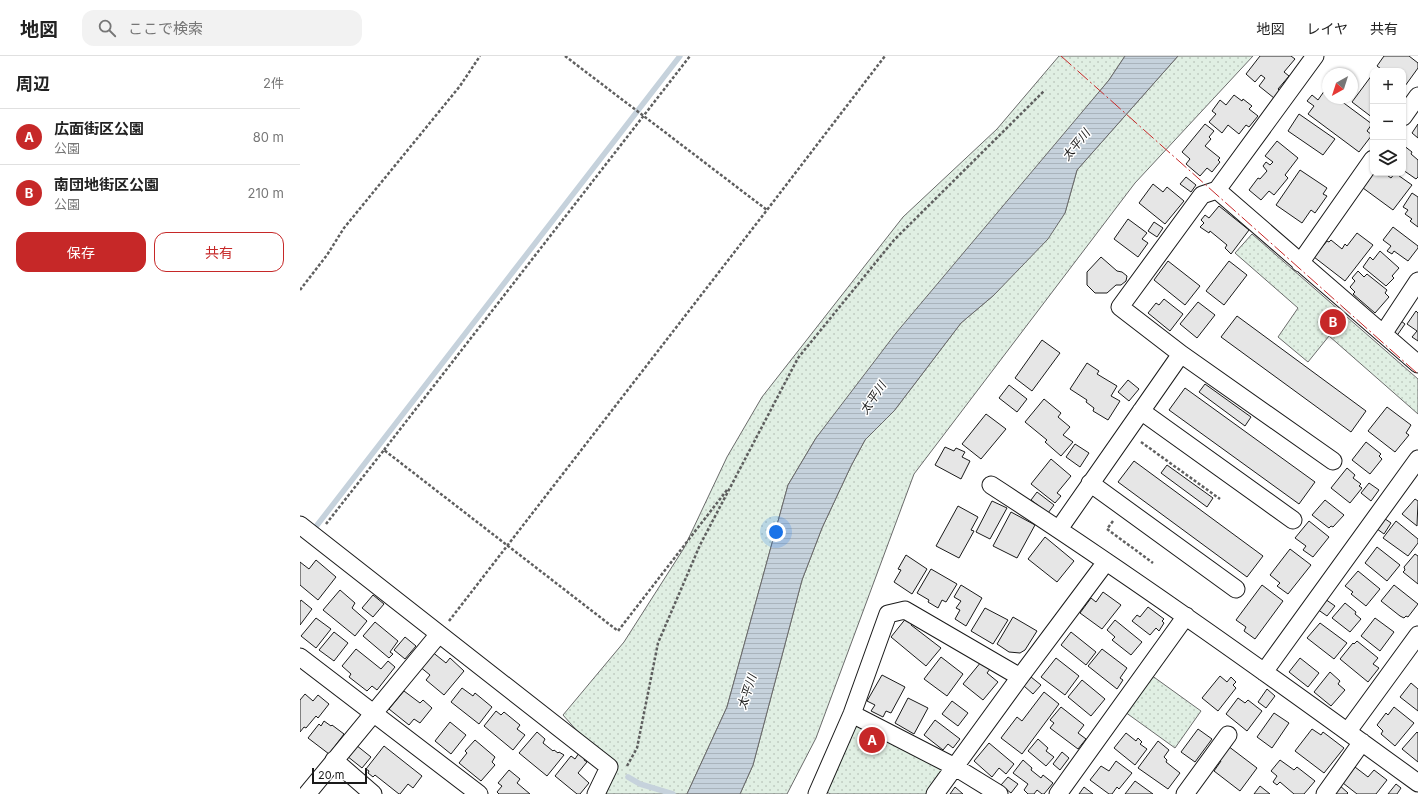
<!DOCTYPE html>
<html lang="ja">
<head>
<meta charset="utf-8">
<style>
	:root { --surface:#fff; --page:#f2f2f2; --text:#222; --muted:#767676; --line:#e0e0e0; --accent:#c62828 }
	body { margin:0; font-family:Inter,"Noto Sans JP",sans-serif; background:var(--page); color:var(--text) }
	.controls { position:absolute; right:12px; top:12px; display:grid; overflow:hidden; border-radius:8px; box-shadow:0 1px 3px #0004 }
	.controls button { width:36px; height:36px; display:grid; place-items:center; padding:0; border:0; border-bottom:1px solid var(--line); background:var(--surface); color:var(--text); font:20px sans-serif }
	.compass { position:absolute; left:1022px; top:12px; width:36px; height:36px; border-radius:50%; background:var(--surface); box-shadow:0 1px 3px #0004; rotate:219deg }
	.scale { position:absolute; left:12px; bottom:10px; width:55px; box-sizing:border-box; padding-left:4px; border:2px solid #1a1a1a; border-top:0; font-size:11px; line-height:14px; white-space:nowrap; color:#1a1a1a; -webkit-text-stroke:3px #fff; paint-order:stroke }
	.you { position:absolute; left:476px; top:476px; width:14px; height:14px; margin:-10px; border:3px solid #fff; border-radius:50%; background:#1a73e8; box-shadow:0 0 0 6px #1a73e833 }
	.badge { display:grid; place-items:center; width:26px; height:26px; border-radius:50%; background:var(--accent); color:#fff; font-size:13px; font-weight:700 }
	.pin { position:absolute; translate:-50% -50%; border:2px solid #fff; box-shadow:0 1px 4px #0006 }
	.list { margin:0; padding:0; list-style:none }
	h2 { display:flex; justify-content:space-between; align-items:center; height:52px; margin:0; padding:0 16px; font-size:17px }
	h2 small { font-size:13px; font-weight:400; color:var(--muted) }
	.list li { display:grid; grid-template-columns:26px 1fr auto; gap:12px; align-items:center; box-sizing:border-box; height:56px; padding:0 16px; border-top:1px solid var(--line) }
	.list b { display:block; font-size:15px; white-space:nowrap }
	.list p { margin:0; font-size:13px; white-space:nowrap; color:var(--muted) }
	.list em { font-size:13px; font-style:normal; color:var(--muted) }
	.actions { display:flex; gap:8px; padding:12px 16px }
	.actions a { flex:1; padding:9px 0; border:1px solid var(--accent); border-radius:12px; text-align:center; font-size:14px; color:var(--accent) }
	.actions .main { background:var(--accent); color:#fff }
	.icon { flex:none; width:22px; height:22px; fill:none; stroke:currentColor; stroke-width:2; stroke-linecap:round; stroke-linejoin:round }
	.map { position:relative; flex:none; width:1118px; height:738px; overflow:hidden }
	header { display:flex; align-items:center; gap:24px; box-sizing:border-box; height:56px; padding:0 20px; background:var(--surface); border-bottom:1px solid var(--line) }
	header strong { font-size:19px }
	nav { display:flex; gap:22px; margin-inline-start:auto; font-size:14px }
	.search { width:280px; height:36px; background:var(--page); display:flex; align-items:center; gap:10px; box-sizing:border-box; padding:0 14px; border-radius:12px; color:var(--muted); font-size:15px }
	main { display:flex }
	aside { flex:1; background:var(--surface) }
	.map>svg:first-child { display:block }
	.grass { fill:url(#grass-dots); stroke:#6a6a6a }
	.water { fill:url(#water-rules); stroke:#6a6a6a }
	.lines { fill:none; stroke-linecap:round; stroke-linejoin:round }
	.stream { stroke:#c6d2dc; stroke-width:5.5 }
	.building { fill:#e6e6e6; stroke:#1a1a1a }
	.street-casing { stroke:#1a1a1a; stroke-width:19 }
	.path { stroke:#5f5f5f; stroke-width:2.5; stroke-dasharray:3 2; stroke-linecap:butt }
	.street { stroke:#fff; stroke-width:17 }
	.power { stroke:#c62828; stroke-width:1; stroke-dasharray:14 3 2 3; stroke-linecap:butt }
	.labels { text-anchor:middle; stroke-width:3; stroke-linejoin:round; paint-order:stroke }
	.water-label { font-size:12px; font-style:italic; fill:#1a1a1a; stroke:#fff }
</style>
</head>
<body>
<header>
<strong>地図</strong>
<div class="search"><svg class="icon" aria-label="search" viewBox="0 0 24 24"><circle cx="10" cy="10" r="6"/><path d="M15 15l6 6"/></svg>ここで検索</div>
<nav><a>地図</a><a>レイヤ</a><a>共有</a></nav>
</header>
<main>
<aside>
<h2>周辺<small>2件</small></h2>
<ul class="list">
<li><span class="badge">A</span><div><b>広面街区公園</b><p>公園</p></div><em>80 m</em></li>
<li><span class="badge">B</span><div><b>南団地街区公園</b><p>公園</p></div><em>210 m</em></li>
</ul>
<div class="actions"><a class="main">保存</a><a>共有</a></div>
</aside>
<div class="map">
<svg width="1118" height="738" viewBox="0 0 1118 738">
	<defs>
		<pattern id="grass-dots" width="8" height="8" patternUnits="userSpaceOnUse"><rect width="8" height="8" fill="#e0efe3"/><path d="M2 2h.1M6 6h.1" fill="none" stroke="#c0ccc2" stroke-width="1.8" stroke-linecap="round"/></pattern>
		<pattern id="water-rules" width="6" height="5" patternUnits="userSpaceOnUse"><rect width="6" height="5" fill="#c6d2dc"/><path d="M0 2.5h6" fill="none" stroke="#aab4bc"/></pattern>
	</defs>
	<rect width="100%" height="100%" fill="#fff"/>
	<path class="grass" d="M759 0H825L809 24 516 382 488 429 427 651 387 738H297L309 711 263 659 324 586 384 492 427 401 462 341 603 161 697 73Z
		M878 0H953L835 127 614 418 516 682 487 738H440L453 709 502 524 522 472 551 410 565 384 594 355 661 267 694 239 765 157 777 114Z
		M952 178 1118 323V358L1029 280 1008 306 978 281 998 252 935 197Z
		M851 619 901 655 875 692 825 656Z
		M552 658 655 711 635 738H530L520 731Z"/>
	<path class="water" d="M825 0H878L777 114 765 157 748 183 694 239 661 267 594 355 565 384 551 410 522 472 502 524 453 709 440 738H387L427 651 488 429 516 382 596 277 809 24Z"/>
	<g class="lines">
		<path class="stream" d="M11 477 380 0
			M328 721 340 728 373 738"/>
	</g>
	<path class="building" d="M960 0H991L995 3 984 16 989 20 978 33 980 35 974 42 959 30 965 22 961 19 955 26 946 18Z
		M1084 0H1109L1118 7V12L1105 30 1103 29V15H1084L1077 10Z
		M1072 19H1073V62L1052 46Z
		M1028 33V42H1037L1072 68 1067 75 1072 79 1059 96 1008 58 1014 50 1007 45 1012 39 1018 44 1025 34Z
		M934 39 942 45 943 43 952 50 949 53 958 60 949 71 946 69 939 78 928 69 922 77 909 66 916 58 912 55 920 44 926 49Z
		M999 58 1035 83 1023 99 988 75Z
		M905 68 914 75 909 81 911 83 905 90 920 102 918 104 920 106 912 116 907 112 900 120 886 108 890 103 882 96Z
		M1118 68V82L1112 77Z
		M977 85 998 102 985 119 988 122 974 139 969 135 961 144 949 134 958 122 960 123 967 115 963 110 966 106 970 109 973 106 965 100Z
		M1103 89 1112 96 1111 98 1118 104V121L1116 123 1103 114Z
		M1000 114 1027 132 1023 138 1027 140 1015 157 1011 154 1002 167 976 149Z
		M1074 117H1084L1091 122 1095 117 1112 129 1093 154 1063 132Z
		M886 121 896 129 891 136 880 128Z
		M853 128 863 136 867 131 884 145 865 168 839 147Z
		M1112 137 1118 141V171L1110 165 1112 163 1105 158 1108 154 1103 151Z
		M919 150 949 174 931 198 925 192 927 189 910 175 909 177 900 171 904 167 901 164 905 159 909 162Z
		M828 163 847 177 842 183 848 187 838 201 814 183Z
		M854 166 863 172 857 181 848 175Z
		M1093 171 1118 190V192L1108 205 1094 195 1092 198 1087 195 1091 190 1083 184Z
		M1057 177 1073 189 1045 225 1014 201 1027 185 1029 186 1031 184 1042 193 1045 188 1047 190Z
		M1080 195 1099 212 1092 220 1094 222 1086 230 1063 211 1070 201 1073 204Z
		M801 201 817 215 822 216 827 220 826 225 821 229H816L807 237H795L787 229V216Z
		M868 205 900 230 885 249 854 224Z
		M929 205 947 219 924 249 906 235Z
		M1058 215 1064 221 1067 218 1087 234 1085 237 1089 241 1075 257 1053 238 1055 236 1050 231 1055 225 1052 222Z
		M864 243 883 258 870 275 848 257 856 247 859 249Z
		M898 246 915 259 897 282 880 268Z
		M1116 255 1118 257V285L1112 281 1117 275 1107 268Z
		M937 260 1066 355 1051 376 921 281Z
		M1097 262 1105 268 1096 281 1087 274Z
		M742 284 760 297 732 335 715 322Z
		M787 307 799 315 797 318 817 330 811 340 820 345 808 364 793 355 794 352 786 346 787 344 770 333Z
		M828 324 839 333 829 345 818 336Z
		M905 328 951 361 945 370 899 336Z
		M709 329 727 343 717 356 699 342Z
		M885 332 1015 426 999 448 869 354Z
		M744 343 761 357 758 361 770 371 763 379 773 386 761 400 745 386 747 384 725 366Z
		M1087 351 1111 369 1106 377 1109 379 1095 396 1068 375Z
		M686 358 706 373 681 403 662 388Z
		M1066 386 1081 398 1079 400 1082 403 1070 418 1052 404Z
		M775 388 789 397 780 411 766 401Z
		M645 391 654 395 656 392 665 396 662 401 670 405 661 423 635 409Z
		M751 403 771 420 757 437 761 440 755 447 731 428Z
		M834 405 963 500 947 521 818 426Z
		M867 409 913 442 907 451 861 417Z
		M1047 412 1055 419 1053 422 1061 428 1059 430 1062 432 1050 447 1031 432Z
		M1069 427 1079 434 1071 445 1061 437Z
		M737 436 754 449 748 457 731 444Z
		M1115 443 1118 445 1117 470 1102 458Z
		M1025 444 1044 459 1033 471 1031 470 1029 472 1012 459Z
		M692 445 707 452 690 483 676 476Z
		M658 450 678 461 671 474 674 475 659 502 636 490Z
		M711 456 735 469 717 502 693 490Z
		M1081 460 1091 467 1084 478 1073 470Z
		M1009 465 1029 481 1013 501 1003 494 1006 490 995 482Z
		M1096 465 1118 483V487L1108 500 1083 482Z
		M745 481 774 505 757 526 728 503Z
		M1077 491 1100 509 1087 525 1065 507Z
		M990 493 1011 509 988 538 977 530 980 527 970 519Z
		M1115 498 1118 500V528L1103 516 1105 514 1104 511Z
		M606 499 627 513 612 538 594 526 601 514 598 513Z
		M16 504 36 521 18 544 0 529V506L9 513Z
		M631 513 657 528 646 546 642 544 638 552 628 546 629 544 617 537Z
		M1058 515 1080 533 1066 550 1051 538 1053 536 1045 530Z
		M661 529 682 542 666 570 655 563 660 554 656 552 661 545 654 541Z
		M962 529 983 545 955 583 944 575 946 571 936 564Z
		M1094 529 1118 548 1108 561 1106 560 1104 562 1100 560 1081 545Z
		M40 534 55 547 52 552 67 565 55 580 23 554Z
		M803 536 821 549 802 573 780 557 791 542 796 546Z
		M73 539 84 548 73 561 62 552Z
		M1025 543 1035 550 1027 560 1017 553Z
		M1 544 12 553 0 569V546Z
		M1045 547 1056 556 1055 558 1061 563 1050 576 1032 562Z
		M848 551 864 563 862 565 864 567 859 575 856 572 850 579 832 565 837 559 840 561Z
		M685 552 708 564 693 588 671 575Z
		M607 561 613 566 611 569 641 592 626 610 591 581Z
		M713 561 737 575 725 594 720 597 709 596 697 588Z
		M16 562 31 573 16 592 1 580Z
		M1075 562 1094 576 1080 595 1061 580Z
		M815 564 842 586 831 599 812 584 815 581 807 574Z
		M75 566 98 585 90 596 93 598 89 602 63 580Z
		M1020 567 1047 587 1034 603 1007 582Z
		M34 576 48 587 34 605 19 594Z
		M771 576 796 596 786 609 761 589Z
		M105 581 116 590 105 603 94 594Z
		M1057 585 1078 602 1073 608 1079 612 1068 626 1040 603 1053 587 1054 588Z
		M56 593 81 613 88 605 95 611 77 634 72 630 67 635 49 621 51 618 42 610Z
		M802 593 827 612 820 622 823 624 817 633 788 610Z
		M131 595 146 607 150 602 164 615 144 639 126 624 130 619 119 610Z
		M641 601 663 618 647 640 624 623Z
		M756 602 779 620 765 639 741 621Z
		M1000 602 1019 617 1008 631 989 616Z
		M681 606 690 613 687 617 698 626 683 644 663 628Z
		M1030 616 1040 625 1038 628 1045 634 1031 650 1014 636Z
		M582 619 605 631 591 657 586 655 583 661 571 655 575 649 567 645Z
		M920 620 927 626 931 621 936 626 933 629 936 632 918 655 902 642Z
		M731 621 741 629 733 638 724 630Z
		M782 624 805 643 791 660 768 641Z
		M1111 627 1118 633V655L1100 641Z
		M162 632 173 640 175 637 192 651 179 668 151 646Z
		M967 633 975 640 966 652 958 646Z
		M104 635 120 647 123 644 132 652 120 667 114 663 109 669 89 653Z
		M744 636 759 648 722 698 701 682 717 661 722 665Z
		M5 638 13 645 18 639 29 648 18 662 16 660 6 672 4 671 0 676V644Z
		M608 642 628 652 614 678 595 667Z
		M938 642 945 647 948 644 962 655 947 675 926 658Z
		M652 645 668 657 658 670 642 658Z
		M761 651 784 669 778 677 786 683 778 693 750 672 754 667 750 664Z
		M1094 651 1114 667 1095 690 1081 678 1083 675 1077 669 1086 657 1088 659Z
		M196 655 201 659 204 656 220 669 217 673 225 679 213 694 184 670Z
		M974 657 989 667 972 692 957 681Z
		M635 664 660 683 653 692 648 688 643 694 624 679Z
		M24 665 31 670 32 669 44 678 29 698 8 682 19 668 21 670Z
		M150 666 166 679 151 698 135 685Z
		M898 673 912 683 895 706 881 696Z
		M1012 673 1021 679 1023 676 1044 692 1024 717 995 695Z
		M237 676 245 683 243 687 253 695 254 694 258 697 259 696 264 699 247 720 219 697Z
		M1117 676 1118 677V706L1102 693Z
		M826 677 836 685 838 682 842 686 840 688 847 693 835 709 814 692Z
		M738 683 748 692 746 695 754 701 746 710 728 695Z
		M175 684 195 701 192 706 195 709 181 725 159 707 167 697 165 695Z
		M858 685 869 694 864 701 867 704 866 706 880 717 868 733 838 712Z
		M689 687 714 708 706 718 699 712 692 721 674 705Z
		M56 689 71 701 62 712 47 700Z
		M84 690 122 720 113 732 108 728 100 738H99L75 719 73 721 68 717 69 715 66 713Z
		M928 690 957 712 940 735 914 715 921 705 918 703Z
		M762 696 769 702 760 714 753 708Z
		M279 697 285 702 284 704 287 706 278 717 289 727 280 738H277L255 720 271 700 275 703Z
		M723 704 732 712 731 714 741 722 743 719 753 727 744 738H742L737 734 734 738H728L724 734 728 728 713 717Z
		M980 704 994 714 997 711 1015 725 1004 738H994L980 726 977 729 973 726 977 720 971 715Z
		M816 705 832 717 819 733 817 731 812 738H809L790 724 801 710 809 715Z
		M1055 711 1068 721 1074 714 1087 724 1076 738H1057L1043 727Z
		M209 714 220 723 217 727 230 738H199L197 736 202 730 198 727Z
		M708 721 718 728 711 737 701 729Z
		M835 725 853 738H825Z
		M1038 728 1048 737 1047 738H1036L1033 735Z
		M1096 728 1101 732 1097 738H1088Z
		M960 730 970 738H954Z
		M655 731 663 738H650Z
		M784 731 793 738H779Z"/>
	<g class="lines">
		<defs>
			<path id="street" d="M1103 61 1118 40
				M917 134 1015 0
				M1000 207 1073 103
				M1083 278 1118 225
				M881 298 1033 405
				M841 355 993 464
				M790 427 936 533
				M691 429C836 523 978 625 1118 727
				M0 469 309 711 296 738
				M759 473 881 298 820 251 902 139 917 134 1118 308
				M0 601 179 738
				M964 616 1118 403
				M552 658 655 711 699 738
				M1048 675 1118 579
				M34 704 73 738
				M7 738 139 578
				M517 738 552 658 588 558 605 554 720 621
				M635 738 720 621 806 506
				M758 738 886 560
				M885 738 928 679
				M1025 738 1062 686"/>
		</defs>
		<use href="#street" class="street-casing"/>
		<path class="path" d="M265 0 467 154
			M0 234 27 199 44 172 160 30 180 0
			M841 386 920 443
			M84 394 390 0
			M813 465 807 473 853 507
			M26 468 84 394 318 575 427 434
			M149 565 467 154 585 0
			M327 710 337 692 358 587 400 489 498 302 594 184 744 35"/>
		<use href="#street" class="street"/>
		<path class="power" d="M761 0 1118 318"/>
	</g>
	<g class="labels">
		<g class="water-label">
			<text transform="translate(776 89) rotate(-51)" y="4">太平川</text>
			<text transform="translate(573 342) rotate(-56)" y="4">太平川</text>
			<text transform="translate(447 636) rotate(-72)" y="4">太平川</text>
		</g>
	</g>
</svg>
<div class="controls">
<button>+</button>
<button>−</button>
<button><svg class="icon" aria-label="layers" viewBox="0 0 24 24"><path d="M12 4l9 5-9 5-9-5zM3 14l9 5 9-5"/></svg></button>
</div>
<svg class="compass" viewBox="-18 -18 36 36"><path d="M0-13l5 13h-10z" fill="#e53935"/><path d="M0 13l5-13h-10z" fill="#767676"/></svg>
<div class="scale">20 m</div>
<div class="you"></div>
<div class="pin badge" style="left:572px;top:684px">A</div>
<div class="pin badge" style="left:1033px;top:266px">B</div>
</div>
</main>
</body>
</html>
